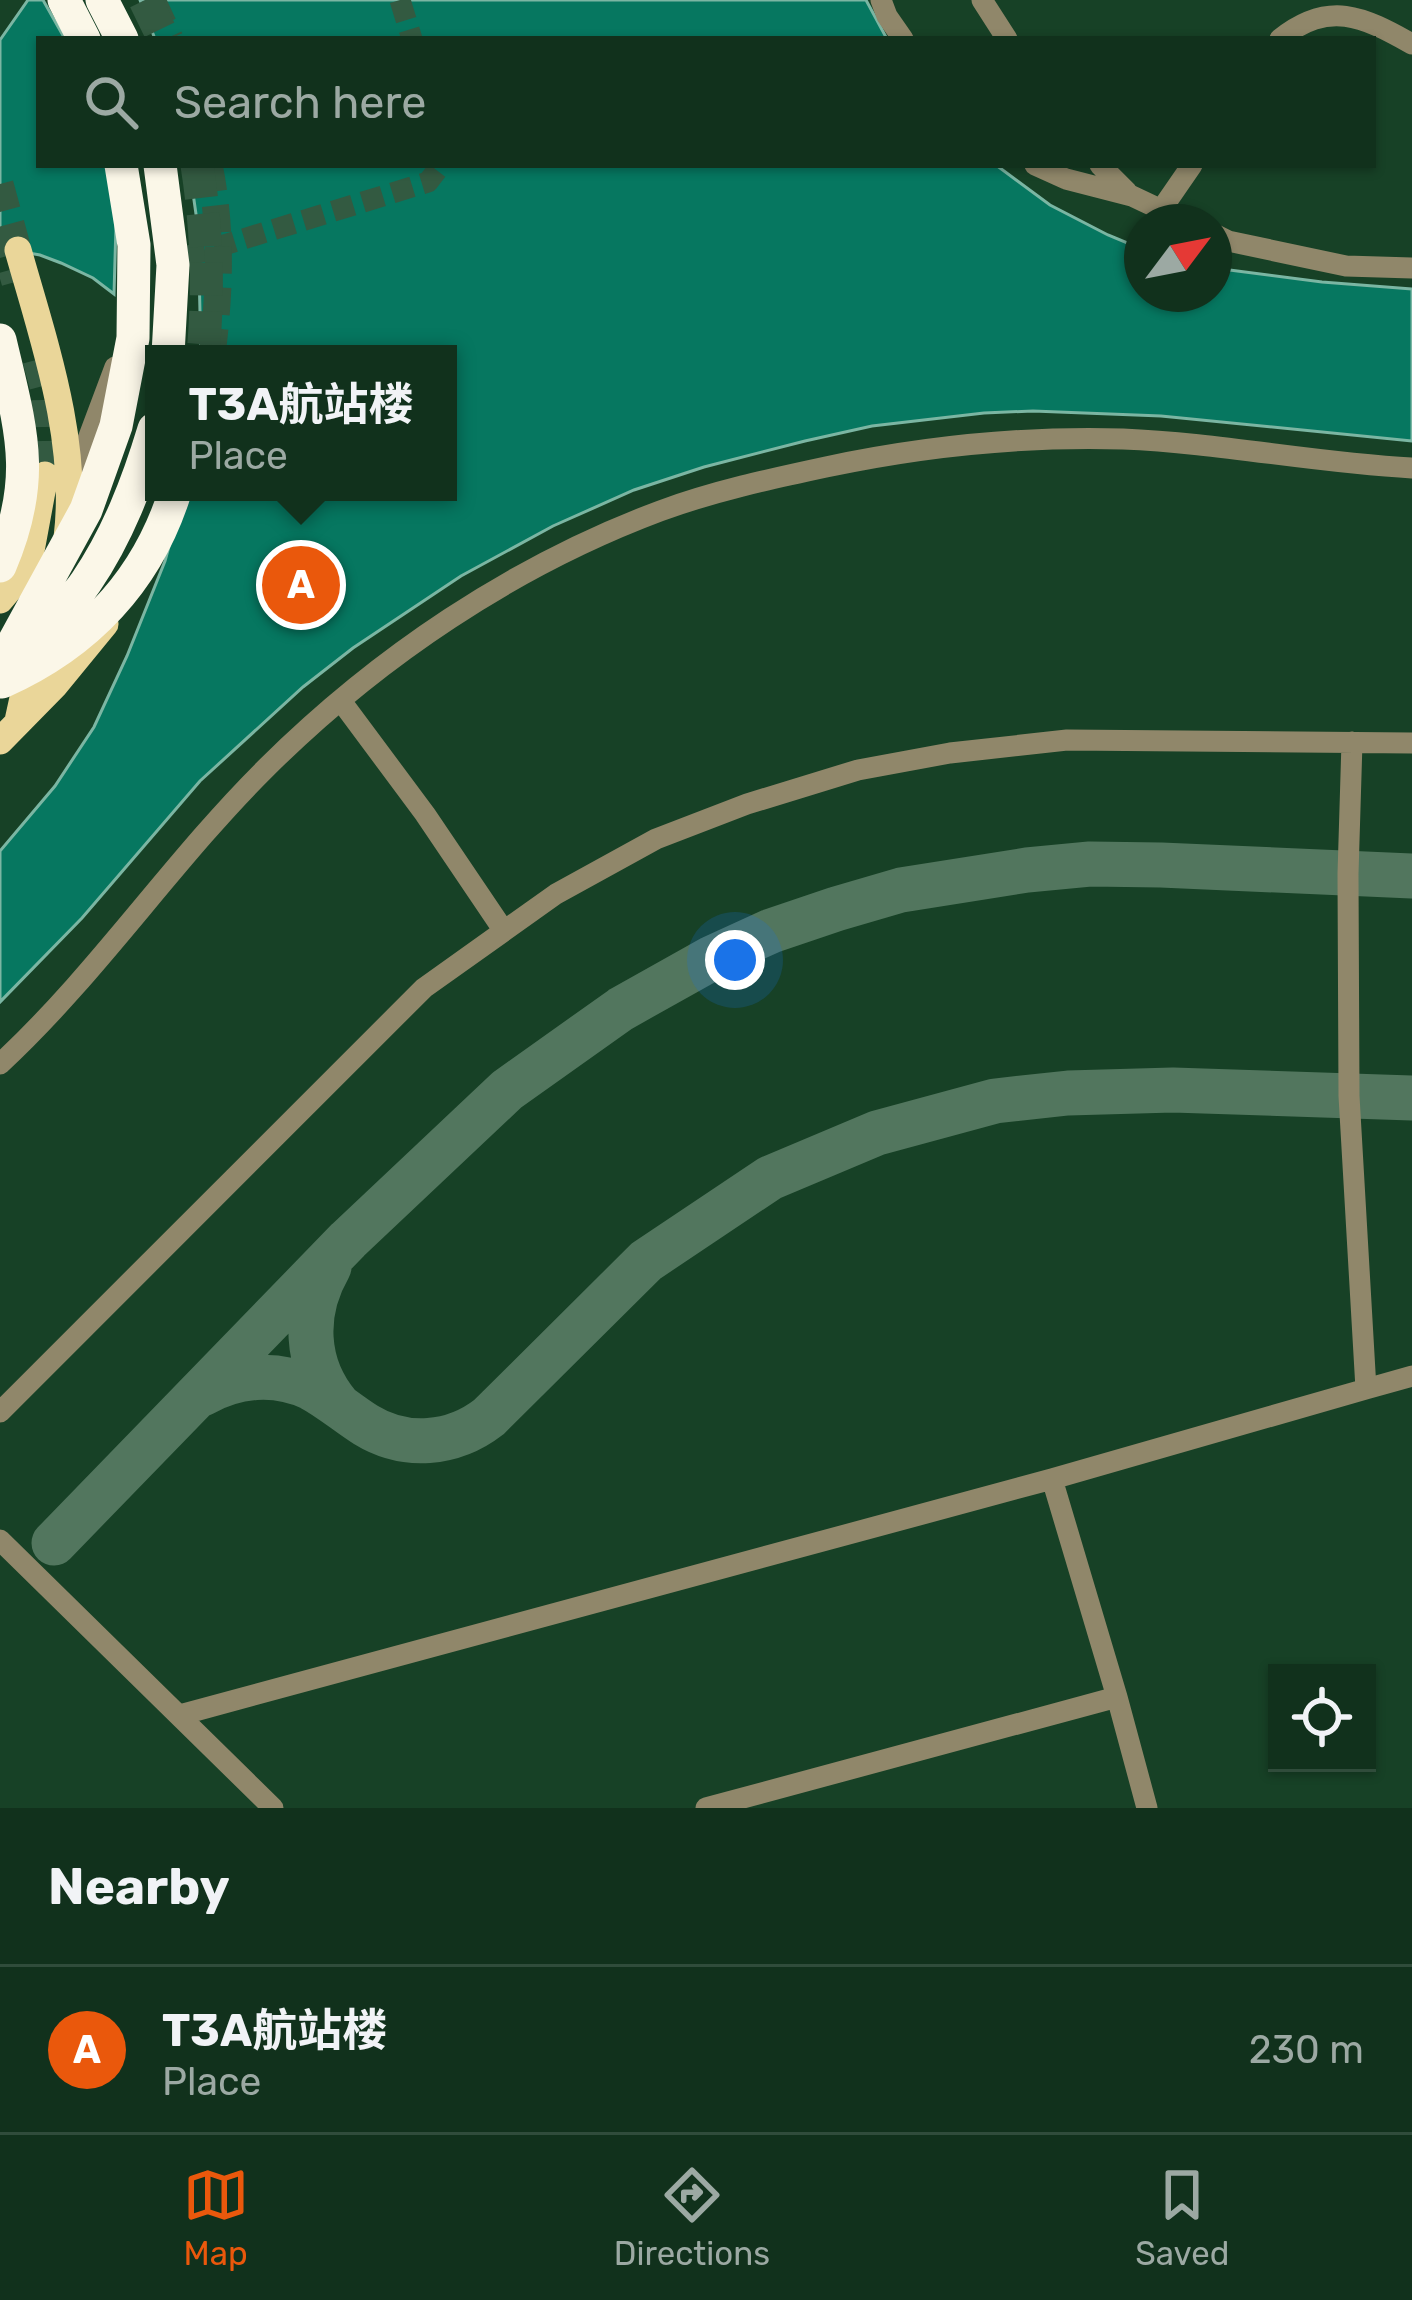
<!DOCTYPE html>
<html lang="en">
<head>
<meta charset="utf-8">
<style>
	:root { --surface:#11311c; --page:#1e3d29; --text:#f1f3f6; --muted:#9ca9a3; --line:#304c3b; --accent:#ea580c }
	body { margin:0; font-family:Rubik,"Noto Sans SC",sans-serif; background:var(--page); color:var(--text) }
	.controls { position:absolute; right:36px; bottom:36px; display:grid; overflow:hidden; border-radius:0px; box-shadow:0 3px 9px #0004 }
	.controls button { width:108px; height:108px; display:grid; place-items:center; padding:0; border:0; border-bottom:3px solid var(--line); background:var(--surface); color:var(--text); font:60px sans-serif }
	.compass { position:absolute; left:1124px; top:204px; width:108px; height:108px; border-radius:50%; background:var(--surface); box-shadow:0 3px 9px #0004; rotate:58deg }
	.you { position:absolute; left:735px; top:960px; width:42px; height:42px; margin:-30px; border:9px solid #fff; border-radius:50%; background:#1a73e8; box-shadow:0 0 0 18px #1a73e833 }
	.badge { display:grid; place-items:center; width:78px; height:78px; border-radius:50%; background:var(--accent); color:#fff; font-size:39px; font-weight:700 }
	.pin { position:absolute; translate:-50% -50%; border:6px solid #fff; box-shadow:0 3px 12px #0006 }
	.popup { position:absolute; left:145px; top:345px; width:312px; height:156px; box-sizing:border-box; display:grid; place-content:center; border-radius:0px; background:var(--surface); filter:drop-shadow(0 3px 9px #0005); font-size:39px; white-space:nowrap; color:var(--muted) }
	.popup b { font-size:45px; color:var(--text) }
	.popup::after { content:''; position:absolute; left:50%; top:100%; margin-left:-24px; border:24px solid transparent; border-top-color:var(--surface) }
	.list { margin:0; padding:0; list-style:none }
	h2 { display:flex; justify-content:space-between; align-items:center; height:156px; margin:0; padding:0 48px; font-size:51px }
	h2 small { font-size:39px; font-weight:400; color:var(--muted) }
	.list li { display:grid; grid-template-columns:78px 1fr auto; gap:36px; align-items:center; box-sizing:border-box; height:168px; padding:0 48px; border-top:3px solid var(--line) }
	.list b { display:block; font-size:45px; white-space:nowrap }
	.list p { margin:0; font-size:39px; white-space:nowrap; color:var(--muted) }
	.list em { font-size:39px; font-style:normal; color:var(--muted) }
	.icon { flex:none; width:66px; height:66px; fill:none; stroke:currentColor; stroke-width:2; stroke-linecap:round; stroke-linejoin:round }
	.map { position:relative; flex:none; width:1412px; height:1808px; overflow:hidden }
	.search { position:absolute; background:var(--surface); box-shadow:0 3px 9px #0004; left:36px; right:36px; top:36px; height:132px; display:flex; align-items:center; gap:30px; box-sizing:border-box; padding:0 42px; border-radius:0px; color:var(--muted); font-size:45px }
	.sheet { height:324px; background:var(--surface) }
	nav { display:flex; justify-content:space-around; align-items:center; box-sizing:border-box; height:168px; border-top:3px solid var(--line); background:var(--surface); font-size:33px; color:var(--muted) }
	nav a { display:grid; justify-items:center; gap:6px }
	nav .on { color:var(--accent) }
	.map>svg:first-child { display:block }
	.lines { fill:none; stroke-linecap:round; stroke-linejoin:round }
	.taxiway { stroke:#52765e; stroke-width:45 }
	.building { fill:#067760; stroke:#7bb6a3; stroke-width:3 }
	.minor-tunnel { stroke:#335a41; stroke-width:21; stroke-dasharray:21 10; stroke-linecap:butt }
	.major-tunnel { stroke:#335a41; stroke-width:27; stroke-dasharray:27 14; stroke-linecap:butt }
	.highway-tunnel { stroke:#335a41; stroke-width:33; stroke-dasharray:33 16; stroke-linecap:butt }
	.minor { stroke:#90876a; stroke-width:21 }
	.major { stroke:#ead699; stroke-width:27 }
	.highway { stroke:#fbf7e8; stroke-width:33 }
	.highway-bridge { stroke:#fbf7e8; stroke-width:33 }
</style>
</head>
<body>
<div class="map">
<svg width="1412" height="1808" viewBox="0 0 1412 1808">
	<rect width="100%" height="100%" fill="#174126"/>
	<g class="lines">
		<path class="taxiway" d="M329 1267C303 1312 304 1365 339 1406
			M202 1394C236 1375 275 1371 311 1388 330 1398 347 1413 366 1425 405 1449 453 1445 489 1417L646 1261 770 1178 877 1133 995 1101 1068 1093 1173 1090 1412 1098
			M54 1543 348 1240 507 1090 621 1009 712 958 771 931 836 909 901 890 1027 870 1090 864 1161 865 1412 876"/>
	</g>
	<path class="building" d="M28 0H43L65 39H39V165H109L116 225 114 294 93 278 61 263 40 255 0 248V40Z
		M140 0H866L887 39H155Z
		M189 165H996L1050 205 1108 235 1142 249V294H1214V268L1322 282 1412 289V441L1161 416 1033 411 984 413 872 426 805 441 704 467 634 490 553 526 461 576 353 648 303 687 200 781 82 918 0 1002V851L55 786 94 727 127 656 165 561 184 492H448V354H201L198 228Z"/>
	<g class="lines">
		<path class="minor-tunnel" d="M400 0 412 39
			M185 257 428 182 441 165"/>
		<path class="major-tunnel" d="M152 0 170 39
			M209 165C222 227 220 292 212 354
			M0 184 17 246
			M0 230 15 282
			M36 360 43 386 45 475"/>
		<path class="highway-tunnel" d="M145 0 164 39
			M197 165C207 229 209 289 203 354"/>
		<path class="minor" d="M881 0 887 16 903 39
			M982 0 1007 39
			M1280 39C1329 0 1362 16 1412 44
			M1035 165 1066 179 1132 196 1187 222
			M1100 165 1127 192
			M1161 210 1192 165
			M1214 234 1228 241 1346 266 1412 268
			M76 486 85 447 115 367
			M341 701 425 814 504 931
			M0 1064C98 973 172 861 267 767 378 657 513 566 660 511 714 491 770 479 826 467 925 446 1022 436 1123 439 1220 443 1315 463 1412 468
			M1366 1389 1412 1376
			M0 1412 424 988 556 894 656 839 747 804 858 770 950 753 1067 740 1412 743
			M1052 1479 1117 1697 1147 1808
			M0 1540 273 1808
			M180 1715 1052 1479 1366 1389 1349 1096 1348 874 1352 742
			M706 1808 1117 1697"/>
		<path class="major" d="M18 250C44 342 79 441 67 538
			M0 600 28 567 45 475
			M18 721 25 689 38 657
			M0 741 55 685 105 624"/>
		<path class="highway" d="M64 0 84 39
			M102 0 122 39
			M0 340C21 430 38 477 0 566"/>
		<path class="highway-bridge" d="M160 165 173 265 168 354
			M23 650C44 628 69 607 86 582 118 535 138 482 154 429
			M0 667 86 510 116 426 133 338 134 245 121 165
			M2 682C87 644 147 581 175 492"/>
	</g>
</svg>
<div class="controls">
<button><svg class="icon" aria-label="locate" viewBox="0 0 24 24"><circle cx="12" cy="12" r="6"/><path d="M12 2v4M12 18v4M2 12h4M18 12h4"/></svg></button>
</div>
<svg class="compass" viewBox="-18 -18 36 36"><path d="M0-13l5 13h-10z" fill="#e53935"/><path d="M0 13l5-13h-10z" fill="#9ca9a3"/></svg>
<div class="you"></div>
<div class="pin badge" style="left:301px;top:585px">A</div>
<div class="popup"><b>T3A航站楼</b>Place</div>
<div class="search"><svg class="icon" aria-label="search" viewBox="0 0 24 24"><circle cx="10" cy="10" r="6"/><path d="M15 15l6 6"/></svg>Search here</div>
</div>
<section class="sheet">
<h2>Nearby<small></small></h2>
<ul class="list">
<li><span class="badge">A</span><div><b>T3A航站楼</b><p>Place</p></div><em>230 m</em></li>
</ul>
</section>
<nav>
<a class="on"><svg class="icon" aria-label="map" viewBox="0 0 24 24"><path d="M3 6l6-2 6 2 6-2v14l-6 2-6-2-6 2zM9 4v14M15 6v14"/></svg>Map</a>
<a><svg class="icon" aria-label="directions" viewBox="0 0 24 24"><path d="M12 3l9 9-9 9-9-9zM9 14v-3h6M13 9l2 2-2 2"/></svg>Directions</a>
<a><svg class="icon" aria-label="saved" viewBox="0 0 24 24"><path d="M7 4h10v16l-5-4-5 4z"/></svg>Saved</a>
</nav>
</body>
</html>
